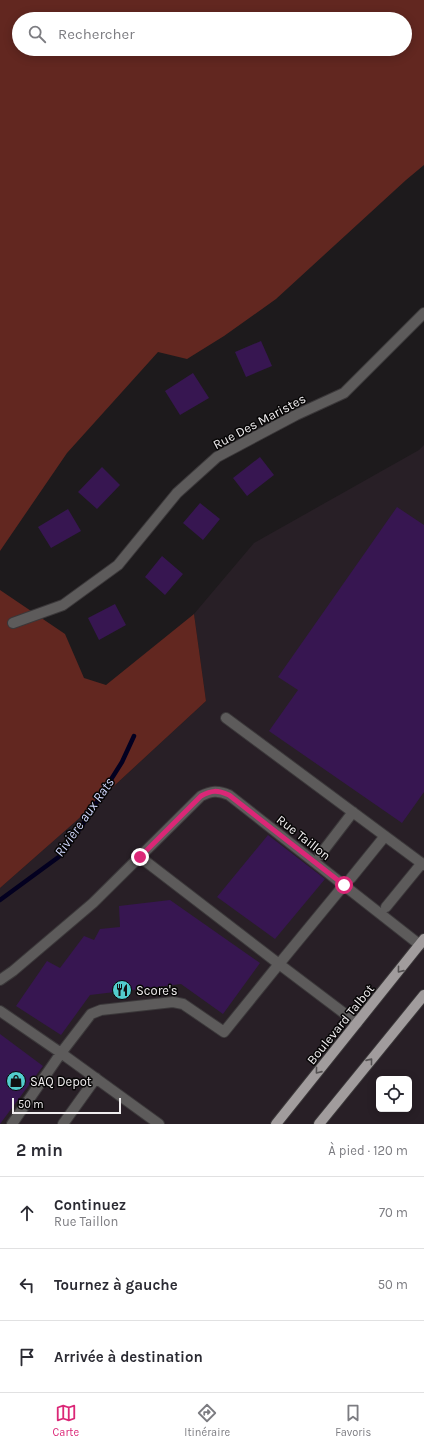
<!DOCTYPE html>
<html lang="fr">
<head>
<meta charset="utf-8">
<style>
	:root { --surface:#fff; --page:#f2f2f3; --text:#2b2b33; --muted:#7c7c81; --line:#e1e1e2; --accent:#db2777 }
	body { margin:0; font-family:Karla,sans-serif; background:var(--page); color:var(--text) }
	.controls { position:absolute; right:12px; bottom:12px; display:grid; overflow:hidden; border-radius:6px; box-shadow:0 2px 10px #0003 }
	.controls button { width:36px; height:36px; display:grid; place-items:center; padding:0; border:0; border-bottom:1px solid var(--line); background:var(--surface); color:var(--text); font:20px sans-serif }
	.scale { position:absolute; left:12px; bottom:10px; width:109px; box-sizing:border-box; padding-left:4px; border:2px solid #f0edef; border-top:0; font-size:11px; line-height:14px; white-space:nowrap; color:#f0edef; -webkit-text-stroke:3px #070606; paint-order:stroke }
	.stop { position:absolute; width:12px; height:12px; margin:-9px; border:3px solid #db2777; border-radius:50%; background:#fff }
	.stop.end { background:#db2777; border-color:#fff; box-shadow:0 1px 4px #0008 }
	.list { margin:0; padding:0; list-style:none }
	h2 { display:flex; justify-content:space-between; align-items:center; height:52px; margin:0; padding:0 16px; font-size:17px }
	h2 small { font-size:13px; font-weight:400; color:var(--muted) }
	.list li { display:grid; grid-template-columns:26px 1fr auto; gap:12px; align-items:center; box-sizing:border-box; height:72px; padding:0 16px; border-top:1px solid var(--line) }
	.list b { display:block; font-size:15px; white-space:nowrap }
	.list p { margin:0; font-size:13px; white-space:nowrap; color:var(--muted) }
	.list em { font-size:13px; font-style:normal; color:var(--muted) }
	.icon { flex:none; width:22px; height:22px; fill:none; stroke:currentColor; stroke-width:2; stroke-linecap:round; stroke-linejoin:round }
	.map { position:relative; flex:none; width:424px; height:1124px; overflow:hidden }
	.search { position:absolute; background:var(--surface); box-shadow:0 2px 10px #0003; left:12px; right:12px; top:12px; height:44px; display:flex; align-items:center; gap:10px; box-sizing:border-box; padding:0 14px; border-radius:22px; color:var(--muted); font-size:15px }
	.sheet { height:268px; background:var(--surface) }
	nav { display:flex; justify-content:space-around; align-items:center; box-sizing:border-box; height:56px; border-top:1px solid var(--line); background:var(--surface); font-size:11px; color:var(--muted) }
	nav a { display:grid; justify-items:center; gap:2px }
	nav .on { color:var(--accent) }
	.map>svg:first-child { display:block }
	.built { fill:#281f26; fill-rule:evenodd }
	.green { fill:#622720; fill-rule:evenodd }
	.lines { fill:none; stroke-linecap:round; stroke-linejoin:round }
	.stream { stroke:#030020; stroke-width:4.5 }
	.building { fill:#371651 }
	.minor-casing { stroke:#3b383a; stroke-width:12 }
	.major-casing { stroke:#3b383a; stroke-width:12 }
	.minor { stroke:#5d5b5b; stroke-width:10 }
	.major { stroke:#a19c9d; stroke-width:10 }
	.oneway { stroke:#545152 }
	.route { stroke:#db2777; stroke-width:5 }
	.labels { text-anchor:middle; stroke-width:3; stroke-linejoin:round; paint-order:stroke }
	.street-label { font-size:13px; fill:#f0edef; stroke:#070606 }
	.poi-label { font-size:13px; fill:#f0edef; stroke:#070606; text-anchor:start }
	.water-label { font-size:14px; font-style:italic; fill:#d0d6fc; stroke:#070606 }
</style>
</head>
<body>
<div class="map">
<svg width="424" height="1124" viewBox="0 0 424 1124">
	<rect width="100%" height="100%" fill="#1d1a1c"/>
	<path class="built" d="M424 445V1124H0V888L75 822 206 701 194 614 254 543 419 450ZM379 1079H409V1109H379Z"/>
	<path class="green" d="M0 0H424V165L406 180 276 299 224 336 187 359 158 352 67 453 0 551ZM19 19H405V49H19Z
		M0 590 65 634 84 678 106 685 194 614 206 701 75 822 0 888Z"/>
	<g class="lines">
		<path class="stream" d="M0 900 60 856 83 824 122 762 134 736"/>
	</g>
	<path class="building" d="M261 341 272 366 246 377 235 352Z
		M193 373 209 398 180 415 165 391Z
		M260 457 274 475 247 496 233 478Z
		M102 467 120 485 97 509 78 492Z
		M200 503 220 519 203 540 183 523Z
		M397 507 424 525V792L402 823 269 731 298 690 278 677Z
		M68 509 81 531 51 548 38 527Z
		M162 556 183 574 165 595 145 577Z
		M115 604 126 625 99 640 88 618Z
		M268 835 325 879 275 939 217 897Z
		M170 900 260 963 223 1014 181 984 90 995 61 1035 16 1006 47 961 60 968 84 936 94 940 100 929 120 927 119 906Z
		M0 1034 43 1066 0 1124Z"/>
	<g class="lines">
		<defs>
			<path id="minor" d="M13 623 63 605 118 565 177 493 217 457 296 415 344 393 424 313
				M226 718 424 865
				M320 855 353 812
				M140 857 279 964 344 885
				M351 878 385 836
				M386 907 422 863
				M0 980 13 971 93 903 201 796C211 791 218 790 229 795L420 945
				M0 1011 61 1053 91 1014 101 1010 173 1002 183 1004 224 1032 279 964 357 1023
				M12 1124 61 1053 159 1124
				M63 1124 96 1078"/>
			<path id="major" d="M276 1124 424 939
				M319 1124 424 995"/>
		</defs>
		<use href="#minor" class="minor-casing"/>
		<use href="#major" class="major-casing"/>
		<use href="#minor" class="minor"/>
		<use href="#major" class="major"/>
	</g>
	<defs><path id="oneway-chevron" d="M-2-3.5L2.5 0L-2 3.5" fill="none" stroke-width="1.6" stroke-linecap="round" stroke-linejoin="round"/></defs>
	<g class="oneway">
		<use href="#oneway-chevron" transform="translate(400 970) rotate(129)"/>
		<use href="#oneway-chevron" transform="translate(370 1061) rotate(-51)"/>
		<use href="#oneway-chevron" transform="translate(318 1071) rotate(129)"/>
	</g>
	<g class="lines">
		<path class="route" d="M140 857 201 796C212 790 217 790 229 795L344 885"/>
	</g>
	<defs>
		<symbol id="restaurant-disc" viewBox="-11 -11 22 22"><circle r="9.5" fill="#52cdcd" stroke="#070606"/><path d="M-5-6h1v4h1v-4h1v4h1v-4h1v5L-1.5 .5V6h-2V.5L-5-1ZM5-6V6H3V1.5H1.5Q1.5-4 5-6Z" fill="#111"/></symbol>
		<symbol id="shop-disc" viewBox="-11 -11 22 22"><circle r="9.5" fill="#52cdcd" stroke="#070606"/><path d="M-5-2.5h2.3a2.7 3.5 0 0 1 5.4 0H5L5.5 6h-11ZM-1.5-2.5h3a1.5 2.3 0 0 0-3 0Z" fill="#111"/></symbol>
	</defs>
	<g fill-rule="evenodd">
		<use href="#restaurant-disc" x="111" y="979" width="22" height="22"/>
		<use href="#shop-disc" x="5" y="1070" width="22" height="22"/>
	</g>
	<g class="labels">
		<g class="street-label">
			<text transform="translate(259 421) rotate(-28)" y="5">Rue Des Maristes</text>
			<text transform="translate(304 837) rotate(38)" y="5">Rue Taillon</text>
			<text transform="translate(340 1024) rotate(-51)" y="5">Boulevard Talbot</text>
		</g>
		<g class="poi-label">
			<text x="136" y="995">Score's</text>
			<text x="30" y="1086">SAQ Depot</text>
		</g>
		<g class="water-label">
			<text transform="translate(84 817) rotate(-55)" y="5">Rivière aux Rats</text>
		</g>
	</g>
</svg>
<div class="controls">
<button><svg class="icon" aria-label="locate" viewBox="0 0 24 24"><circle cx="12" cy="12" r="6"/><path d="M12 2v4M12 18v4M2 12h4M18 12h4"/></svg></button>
</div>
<div class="scale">50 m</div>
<div class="stop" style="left:344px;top:885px"></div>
<div class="stop end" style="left:140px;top:857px"></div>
<div class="search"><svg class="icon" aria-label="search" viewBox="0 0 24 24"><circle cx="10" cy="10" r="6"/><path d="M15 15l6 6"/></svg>Rechercher</div>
</div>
<section class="sheet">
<h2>2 min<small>À pied · 120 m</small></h2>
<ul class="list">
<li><svg class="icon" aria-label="ahead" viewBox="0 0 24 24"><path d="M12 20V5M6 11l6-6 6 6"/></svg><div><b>Continuez</b><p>Rue Taillon</p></div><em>70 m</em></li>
<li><svg class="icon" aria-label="left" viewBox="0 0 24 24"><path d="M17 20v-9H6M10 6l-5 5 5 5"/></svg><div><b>Tournez à gauche</b></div><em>50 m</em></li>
<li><svg class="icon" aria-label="arrive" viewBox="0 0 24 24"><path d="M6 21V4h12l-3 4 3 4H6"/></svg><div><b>Arrivée à destination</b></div></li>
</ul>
</section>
<nav>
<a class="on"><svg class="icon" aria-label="map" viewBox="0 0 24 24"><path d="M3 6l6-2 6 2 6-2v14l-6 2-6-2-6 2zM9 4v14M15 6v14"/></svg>Carte</a>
<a><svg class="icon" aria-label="directions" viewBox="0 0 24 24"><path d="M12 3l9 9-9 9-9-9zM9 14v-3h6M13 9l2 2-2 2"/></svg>Itinéraire</a>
<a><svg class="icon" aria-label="saved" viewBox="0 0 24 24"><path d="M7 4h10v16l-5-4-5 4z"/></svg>Favoris</a>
</nav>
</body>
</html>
